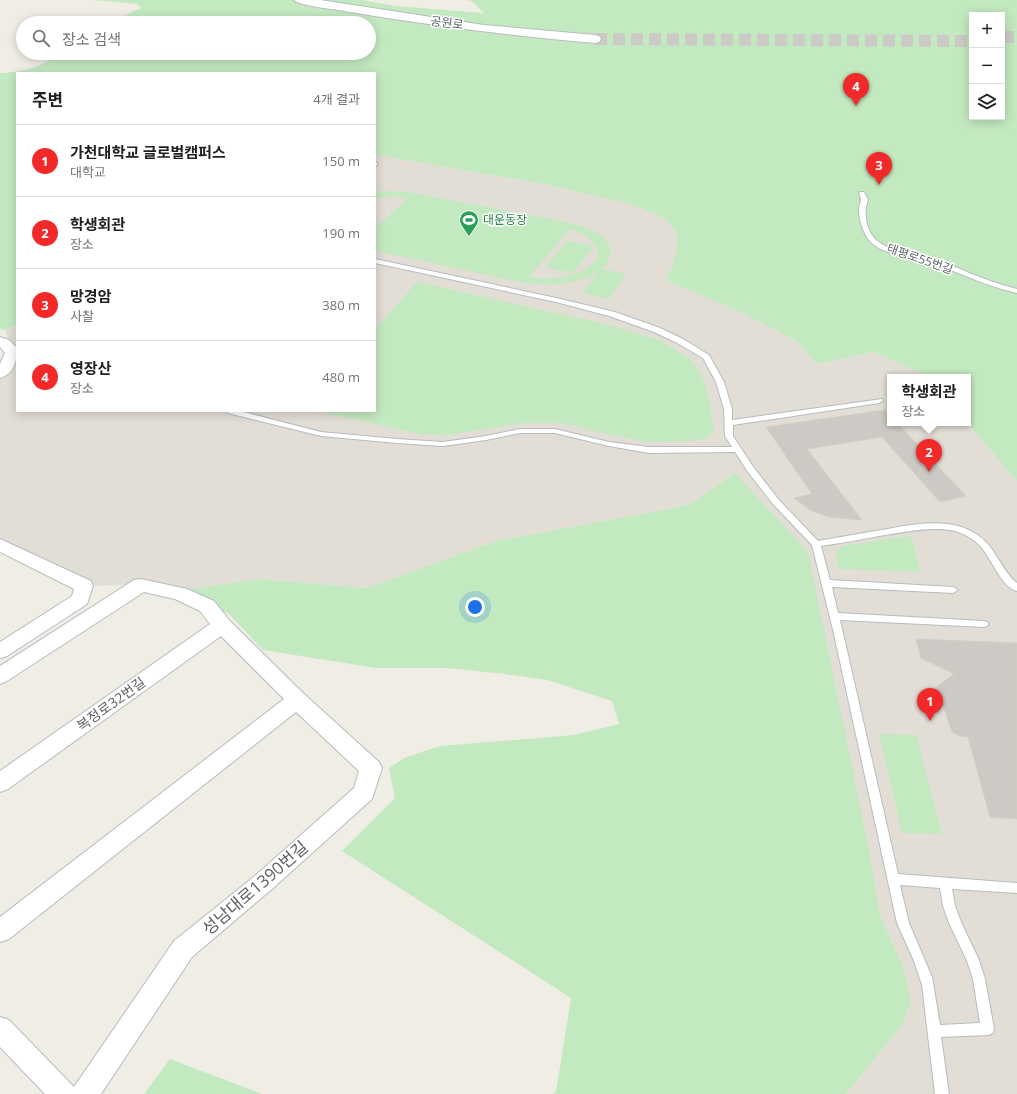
<!DOCTYPE html>
<html lang="ko">
<head>
<meta charset="utf-8">
<style>
	:root { --surface:#fff; --page:#f2f2f2; --text:#202124; --muted:#757577; --line:#e0e0e0; --accent:#f22929 }
	body { margin:0; font-family:"Open Sans","Noto Sans KR",sans-serif; background:var(--page); color:var(--text) }
	.controls { position:absolute; right:12px; top:12px; display:grid; overflow:hidden; border-radius:0px; box-shadow:0 2px 10px #0003 }
	.controls button { width:36px; height:36px; display:grid; place-items:center; padding:0; border:0; border-bottom:1px solid var(--line); background:var(--surface); color:var(--text); font:20px sans-serif }
	.you { position:absolute; left:475px; top:607px; width:14px; height:14px; margin:-10px; border:3px solid #fff; border-radius:50%; background:#1a73e8; box-shadow:0 0 0 6px #1a73e833 }
	.badge { display:grid; place-items:center; width:26px; height:26px; border-radius:50%; background:var(--accent); color:#fff; font-size:13px; font-weight:700 }
	.pin { position:absolute; translate:-50% -33px; filter:drop-shadow(0 1px 2px #0008) }
	.pin::after { content:''; position:absolute; top:21px; width:14px; height:12px; background:inherit; clip-path:polygon(0 0,100% 0,50% 100%) }
	.popup { position:absolute; left:887px; top:374px; width:84px; height:52px; box-sizing:border-box; display:grid; place-content:center; border-radius:0px; background:var(--surface); filter:drop-shadow(0 1px 3px #0005); font-size:13px; white-space:nowrap; color:var(--muted) }
	.popup b { font-size:15px; color:var(--text) }
	.popup::after { content:''; position:absolute; left:50%; top:100%; margin-left:-8px; border:8px solid transparent; border-top-color:var(--surface) }
	.list { margin:0; padding:0; list-style:none }
	h2 { display:flex; justify-content:space-between; align-items:center; height:52px; margin:0; padding:0 16px; font-size:17px }
	h2 small { font-size:13px; font-weight:400; color:var(--muted) }
	.list li { display:grid; grid-template-columns:26px 1fr auto; gap:12px; align-items:center; box-sizing:border-box; height:72px; padding:0 16px; border-top:1px solid var(--line) }
	.list b { display:block; font-size:15px; white-space:nowrap }
	.list p { margin:0; font-size:13px; white-space:nowrap; color:var(--muted) }
	.list em { font-size:13px; font-style:normal; color:var(--muted) }
	.icon { flex:none; width:22px; height:22px; fill:none; stroke:currentColor; stroke-width:2; stroke-linecap:round; stroke-linejoin:round }
	.map { position:relative; flex:none; width:1017px; height:1094px; overflow:hidden }
	.search { position:absolute; background:var(--surface); box-shadow:0 2px 10px #0003; left:16px; top:16px; width:360px; height:44px; display:flex; align-items:center; gap:10px; box-sizing:border-box; padding:0 14px; border-radius:22px; color:var(--muted); font-size:15px }
	.panel { position:absolute; background:var(--surface); box-shadow:0 2px 10px #0003; left:16px; top:72px; width:360px; height:340px; border-radius:0px }
	.map>svg:first-child { display:block }
	.education { fill:#e2ded6 }
	.green { fill:#c3e9c0; fill-rule:evenodd }
	.building { fill:#cdc9c4; stroke:#d5cec3 }
	.lines { fill:none; stroke-linecap:round; stroke-linejoin:round }
	.secondary-tunnel { stroke:#cbcac5; stroke-width:12; stroke-dasharray:12 6; stroke-linecap:butt }
	.service-casing { stroke:#b7bbbf; stroke-width:2 }
	.minor-casing { stroke:#b7bbbf; stroke-width:2 }
	.secondary-casing { stroke:#b8bcc2; stroke-width:2 }
	.service { fill:#fff; fill-rule:evenodd }
	.minor { fill:#fff; fill-rule:evenodd }
	.secondary { fill:#fff; fill-rule:evenodd }
	.labels { text-anchor:middle; stroke-width:3; stroke-linejoin:round; paint-order:stroke }
	.far-street-label { font-size:12px; fill:#5d6266; stroke:#fff }
	.far-leisure-label { font-size:12px; fill:#27864d; stroke:#fff; text-anchor:start }
	.street-label { font-size:14px; fill:#5d6266; stroke:#fff }
	.near-street-label { font-size:17px; fill:#5d6266; stroke:#fff }
</style>
</head>
<body>
<div class="map">
<svg width="1017" height="1094" viewBox="0 0 1017 1094">
	<rect width="100%" height="100%" fill="#f0ede5"/>
	<path class="education" d="M375 155 539 183 631 204 666 219 677 234 676 253 672 267 665 279 741 312 797 341 817 364 873 352 926 375 928 377H890V423H967L1017 481V1094H846L903 1024 911 1002 904 969 880 915 869 849 735 473 689 505 496 541 367 588 258 579 189 593 153 584 84 586 0 545V373L13 353 5 330 17 325V411H375Z"/>
	<path class="green" d="M93 0H361L395 6 484 13 473 2 468 0H1017V481L967 423 968 377H928L926 375 873 352 817 364 797 341 741 312 674 284 665 279 672 267 676 253 677 234 666 219 631 204 539 183 375 155V73H17V324L5 330 0 329V73C17 73 47 67 58 53H369V23H92L121 17 141 8 137 4ZM972 15H1002V117H972Z
		M387 191 407 192 567 222C589 227 628 241 602 269L626 274 609 299 583 293 598 272C557 296 507 279 465 270 435 264 405 257 375 251V228L408 198 395 196 375 198V192ZM570 229C594 236 613 257 581 271 566 279 546 280 529 277Z
		M567 241 594 246 573 273 545 267Z
		M417 282 605 324 660 340 693 361 706 385 714 427 708 438 690 441 648 442 611 435 563 423H523L448 435 419 434 318 411H375V329Z
		M735 473 808 552 869 849 880 915 904 969 911 1002 903 1024 846 1094H552L556 1092 571 998 342 851 395 798 389 768 404 758 440 746 574 735 619 724 612 701 547 680 505 674 446 668H376L263 650 229 614 182 591 258 579 367 588 496 541 689 505Z
		M909 536 913 540 920 572 838 569 835 552 842 546Z
		M879 734 916 735 942 834 902 833Z
		M170 1059 262 1094H144Z"/>
	<path class="building" d="M885 410 890 416V423H897L966 496 940 502 882 437 807 449 862 520 829 517 810 510 794 498 812 494 766 427Z
		M916 639 1017 643V819L990 817 968 737 960 736 952 732 943 706 936 705 926 695 954 674 921 658Z"/>
	<g class="lines">
		<path class="secondary-tunnel" d="M1002 37H1017
			M595 39 972 41"/>
		<defs>
			<path id="service" d="M375 161 378 164 375 166Z
				M860 192H864L868 200C863 211 866 231 876 240 891 253 913 252 931 258 960 268 987 282 1017 289V293C985 286 956 271 925 260 907 255 880 255 868 239 863 231 859 220 859 210 859 202 863 202 859 193Z
				M375 259 556 298 615 312 660 328 683 339 709 355 724 382 732 409V420L882 399 883 401 879 403 733 425V436L754 468 779 500 818 541C837 538 856 534 875 531 907 526 950 514 979 536 996 548 1001 570 1017 583V591C1001 587 992 559 981 547 974 539 965 534 955 531 932 526 907 532 885 535 863 539 842 543 821 546L830 580 953 587 958 590 953 593 832 587 838 613 984 621 987 622 989 624 987 626 984 627 840 620 898 874 1017 883V893L952 889 955 906 961 922 979 960 985 979 994 1029 993 1033 988 1035 941 1037 949 1094H935L922 985 914 961 897 923 834 634 812 545 773 504 748 472 735 452 649 453 609 446 555 433H520L486 440 443 446 397 443 321 436 228 413 227 411H240L321 432 397 439 443 442 486 436 520 429H555L609 442 649 447H732L725 436 724 409 716 382 703 358 677 343 654 332 609 316 556 302 375 263ZM900 885 940 888 943 906 949 923 967 961 973 979 980 1023 940 1025 932 977 909 923Z"/>
			<path id="minor" d="M0 337 9 340 17 348C17 361 14 374 0 378V364L5 353 0 347Z
				M0 539 91 581 93 586 87 604 7 656 0 658V642L58 605 72 596 74 589 0 552Z
				M141 579 187 589 214 601 229 620 304 694 379 762 382 768 372 799 272 889 192 957 101 1094H45L0 1047V1017L9 1020 74 1087 174 941 256 875 354 788 359 771 296 712 9 939 0 942V917L284 699 221 636 8 789 0 792V771L210 624 200 611 175 599 144 592 7 681 0 684V666L134 580Z"/>
			<path id="secondary" d="M294 0H320L484 25 595 35 599 36 601 39 599 42 595 43C511 36 428 25 344 11 335 9 299 6 294 0Z"/>
		</defs>
		<use href="#service" class="service-casing"/>
		<use href="#minor" class="minor-casing"/>
		<use href="#secondary" class="secondary-casing"/>
		<use href="#service" class="service"/>
		<use href="#minor" class="minor"/>
		<use href="#secondary" class="secondary"/>
	</g>
	<defs>
		<symbol id="stadium-pin" viewBox="-11 -11 22 30"><path d="M0 17L-7.5 6A9.5 9.5 0 1 1 7.5 6Z" fill="#2e9e5b" stroke="#fff"/><path d="M0-5a6.5 5 0 1 0 0 10a6.5 5 0 1 0 0-10ZM-3.5-1.8h7v3.6h-7Z" fill="#fff"/></symbol>
	</defs>
	<g fill-rule="evenodd">
		<use href="#stadium-pin" x="458" y="209" width="22" height="30"/>
	</g>
	<g class="labels">
		<g class="far-street-label">
			<text transform="translate(447 23) rotate(7)" y="4">공원로</text>
			<text transform="translate(920 259) rotate(19)" y="4">태평로55번길</text>
		</g>
		<g class="far-leisure-label">
			<text x="483" y="224">대운동장</text>
		</g>
		<g class="street-label">
			<text transform="translate(111 704) rotate(-36)" y="5">복정로32번길</text>
		</g>
		<g class="near-street-label">
			<text transform="translate(255 888) rotate(-41)" y="6">성남대로1390번길</text>
		</g>
	</g>
</svg>
<div class="controls">
<button>+</button>
<button>−</button>
<button><svg class="icon" aria-label="layers" viewBox="0 0 24 24"><path d="M12 4l9 5-9 5-9-5zM3 14l9 5 9-5"/></svg></button>
</div>
<div class="you"></div>
<div class="pin badge" style="left:930px;top:721px">1</div>
<div class="pin badge" style="left:929px;top:472px">2</div>
<div class="popup"><b>학생회관</b>장소</div>
<div class="pin badge" style="left:879px;top:185px">3</div>
<div class="pin badge" style="left:856px;top:106px">4</div>
<div class="search"><svg class="icon" aria-label="search" viewBox="0 0 24 24"><circle cx="10" cy="10" r="6"/><path d="M15 15l6 6"/></svg>장소 검색</div>
<section class="panel">
<h2>주변<small>4개 결과</small></h2>
<ul class="list">
<li><span class="badge">1</span><div><b>가천대학교 글로벌캠퍼스</b><p>대학교</p></div><em>150 m</em></li>
<li><span class="badge">2</span><div><b>학생회관</b><p>장소</p></div><em>190 m</em></li>
<li><span class="badge">3</span><div><b>망경암</b><p>사찰</p></div><em>380 m</em></li>
<li><span class="badge">4</span><div><b>영장산</b><p>장소</p></div><em>480 m</em></li>
</ul>
</section>
</div>
</body>
</html>
